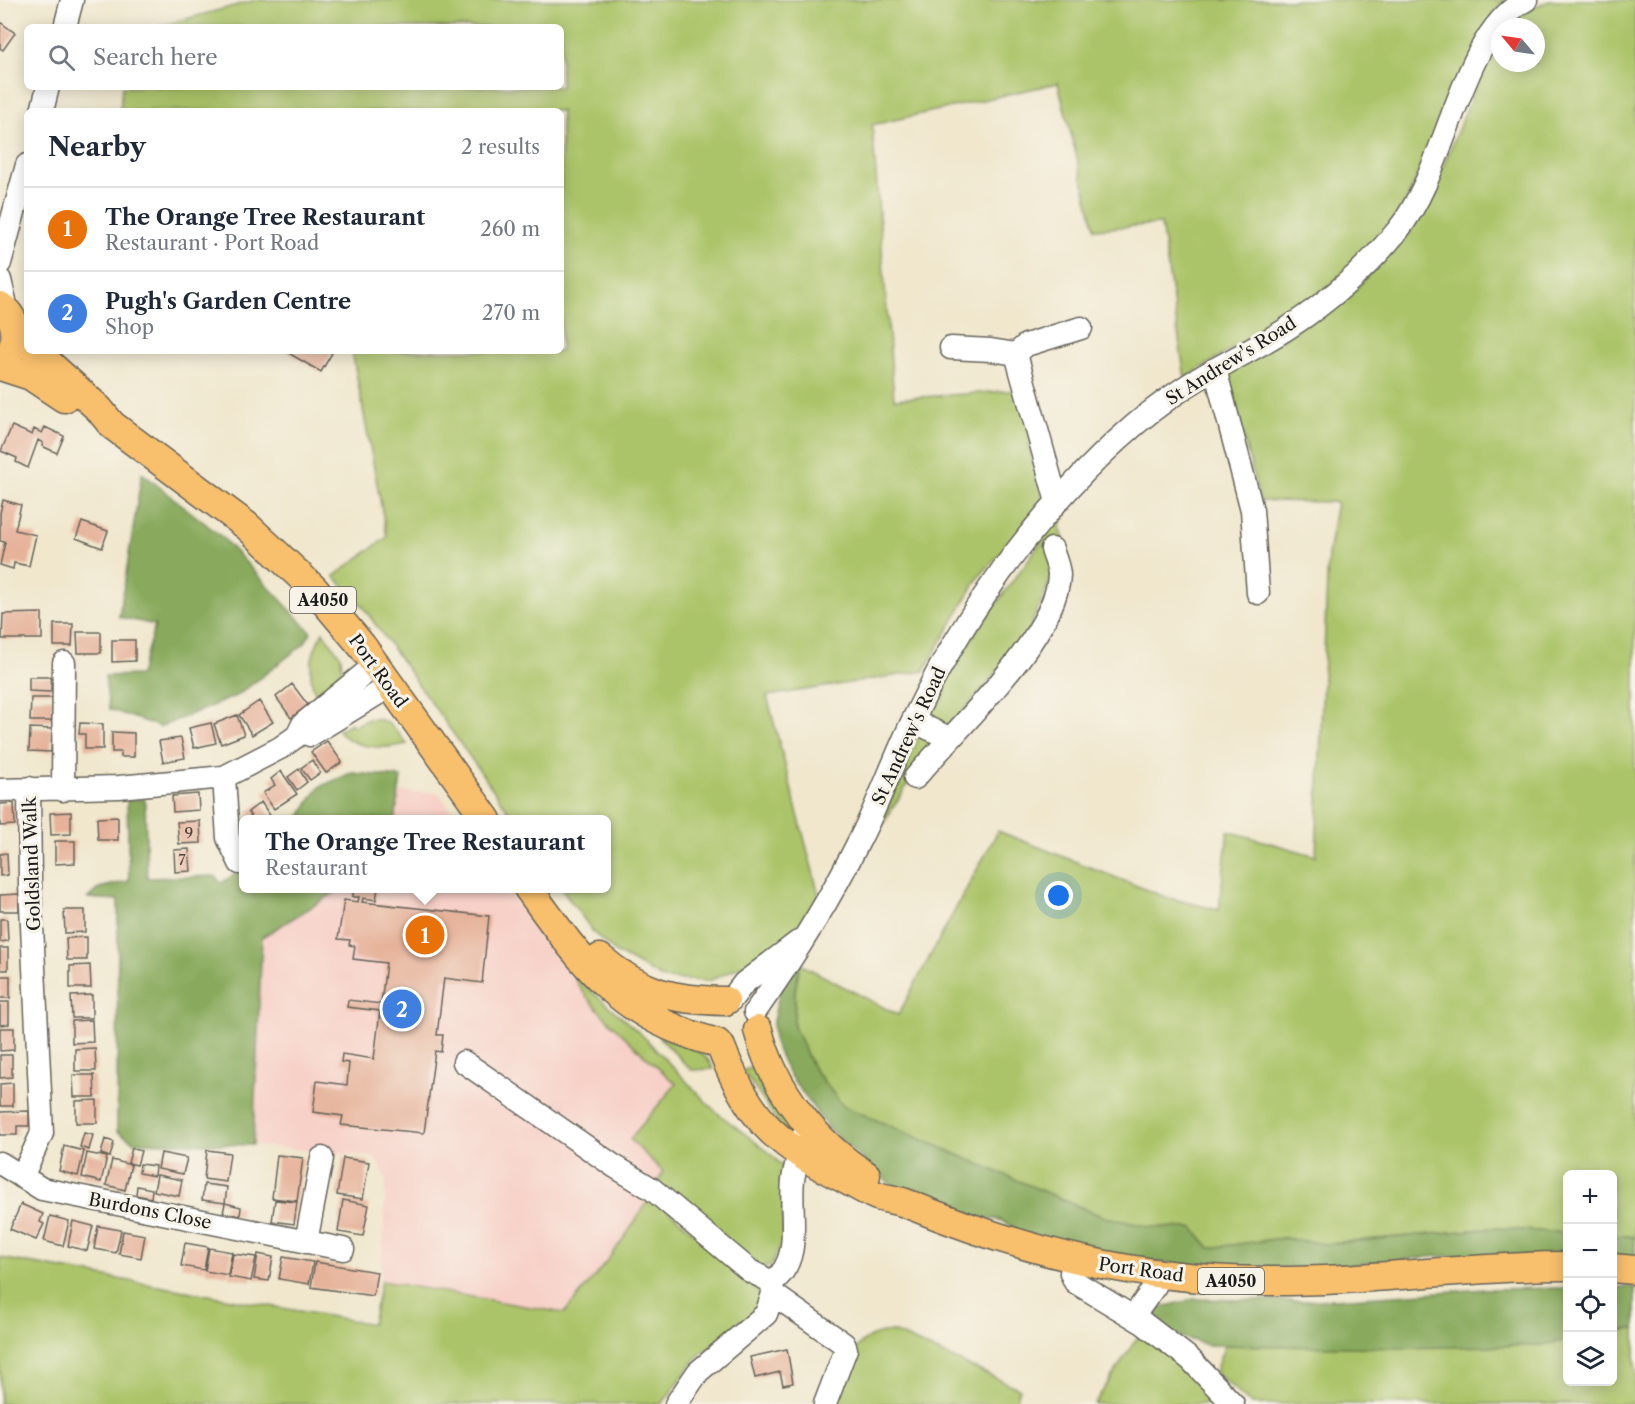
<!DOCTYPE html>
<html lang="en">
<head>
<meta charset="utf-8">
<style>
	:root { --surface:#fff; --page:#f2f2f3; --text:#1f2937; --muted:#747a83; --line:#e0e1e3; --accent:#b45309 }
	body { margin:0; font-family:"Libre Caslon Text",serif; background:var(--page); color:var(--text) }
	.controls { position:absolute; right:18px; bottom:18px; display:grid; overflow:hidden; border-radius:9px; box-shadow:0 3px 15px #0003 }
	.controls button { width:54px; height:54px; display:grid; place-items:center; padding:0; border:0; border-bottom:2px solid var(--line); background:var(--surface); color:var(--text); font:30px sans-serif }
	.compass { position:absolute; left:1491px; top:18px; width:54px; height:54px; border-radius:50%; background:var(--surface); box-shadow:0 3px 15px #0003; rotate:299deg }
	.you { position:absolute; left:1059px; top:896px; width:21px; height:21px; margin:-15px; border:4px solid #fff; border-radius:50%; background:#1a73e8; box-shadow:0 0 0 9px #1a73e833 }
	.badge { display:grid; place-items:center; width:39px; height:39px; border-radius:50%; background:var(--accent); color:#fff; font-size:20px; font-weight:700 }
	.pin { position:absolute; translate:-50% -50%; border:3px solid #fff; box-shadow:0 2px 6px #0006 }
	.popup { position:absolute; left:239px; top:815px; width:372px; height:78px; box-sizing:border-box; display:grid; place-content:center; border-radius:9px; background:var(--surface); filter:drop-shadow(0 2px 4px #0005); font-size:20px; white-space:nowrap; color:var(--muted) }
	.popup b { font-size:22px; color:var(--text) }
	.popup::after { content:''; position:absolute; left:50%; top:100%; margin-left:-12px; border:12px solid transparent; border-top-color:var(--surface) }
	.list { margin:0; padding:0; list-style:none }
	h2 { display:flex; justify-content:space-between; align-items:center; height:78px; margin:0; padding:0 24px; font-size:26px }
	h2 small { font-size:20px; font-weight:400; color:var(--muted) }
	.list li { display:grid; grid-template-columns:39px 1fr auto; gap:18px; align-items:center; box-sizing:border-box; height:84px; padding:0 24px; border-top:2px solid var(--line) }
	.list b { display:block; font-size:22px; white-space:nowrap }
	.list p { margin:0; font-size:20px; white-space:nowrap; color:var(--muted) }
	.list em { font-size:20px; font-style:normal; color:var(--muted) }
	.icon { flex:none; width:33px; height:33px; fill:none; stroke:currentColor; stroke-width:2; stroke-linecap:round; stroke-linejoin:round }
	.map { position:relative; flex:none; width:1635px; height:1404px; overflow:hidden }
	.search { position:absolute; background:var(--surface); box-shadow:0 3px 15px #0003; left:24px; top:24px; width:540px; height:66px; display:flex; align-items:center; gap:15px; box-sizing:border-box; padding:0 21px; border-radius:9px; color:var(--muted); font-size:22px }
	.panel { position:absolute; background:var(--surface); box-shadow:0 3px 15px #0003; left:24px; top:108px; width:540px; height:246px; border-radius:9px }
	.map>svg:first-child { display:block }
	.built { fill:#f7d1c8 }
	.green { fill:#acc469; stroke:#647042; stroke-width:1.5 }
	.forest { fill:#89aa5d; stroke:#52633c; stroke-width:1.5 }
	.building { fill:#e6b29a }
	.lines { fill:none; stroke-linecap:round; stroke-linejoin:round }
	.minor-casing { stroke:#66635a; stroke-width:25 }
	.major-casing { stroke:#66635a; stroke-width:31 }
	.minor { stroke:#fff; stroke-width:22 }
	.major { stroke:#f8bf6c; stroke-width:28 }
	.labels { text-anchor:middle; stroke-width:6; stroke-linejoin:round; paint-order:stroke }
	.number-label { font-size:15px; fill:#4e423c }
	.shield { fill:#f7f3e8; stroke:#5e5c59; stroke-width:1.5 }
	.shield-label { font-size:16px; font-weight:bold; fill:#1c1c1c }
	.street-label { font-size:18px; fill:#1c1c1c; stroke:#f7f3e8 }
</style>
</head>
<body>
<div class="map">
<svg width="1635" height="1404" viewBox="0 0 1635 1404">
	<rect width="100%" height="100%" fill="#f7f3e8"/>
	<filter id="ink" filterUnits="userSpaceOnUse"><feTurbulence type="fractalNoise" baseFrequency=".0167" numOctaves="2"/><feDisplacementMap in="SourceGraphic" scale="12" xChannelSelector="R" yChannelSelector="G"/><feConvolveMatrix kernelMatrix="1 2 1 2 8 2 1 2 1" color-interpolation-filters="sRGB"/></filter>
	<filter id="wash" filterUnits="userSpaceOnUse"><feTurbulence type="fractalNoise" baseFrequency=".008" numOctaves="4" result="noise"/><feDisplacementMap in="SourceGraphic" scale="24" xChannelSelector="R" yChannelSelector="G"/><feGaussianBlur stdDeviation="1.35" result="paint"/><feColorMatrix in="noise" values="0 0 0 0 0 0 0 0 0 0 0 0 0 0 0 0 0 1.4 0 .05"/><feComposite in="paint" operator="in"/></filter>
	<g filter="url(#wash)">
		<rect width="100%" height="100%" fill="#f0e7cd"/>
		<path class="built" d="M399 792H438L458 819 395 820Z
			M341 889H508L581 989 633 1045 676 1084 630 1139 664 1172 636 1221 597 1275 564 1313 381 1281 386 1179 374 1157 253 1145 262 937Z"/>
		<path class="green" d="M256 0H1507L1499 6 1488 23 1397 220 1319 296 1185 378 1161 224 1095 229 1058 83 872 125 894 399 1019 390 1036 444 1028 446 1044 504 978 578 924 671 767 696 819 895 801 929 765 955 709 981 664 979 615 952 594 933 562 889 606 888V820L514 819 361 604 334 576 387 537 352 351H561V111H120L122 87H561V27H157Z
			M1550 0H1635V1237L1613 1235 1612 1174H1568L1567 1233 1494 1228 1324 1244 1283 1238 1210 1248 1193 1228 1149 1227 1101 1216 843 1106 813 1068 794 1027 795 991 800 964 898 1015 998 831 1165 897 1219 910 1228 831 1316 856 1328 555 1337 502 1260 501 1227 373 1348 297 1409 234 1442 169 1494 42 1500 36V63H1536V27H1509L1522 14Z
			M1071 501 1060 527 1064 540 1059 543 1054 572 1025 639 951 725 945 727 934 718 931 713 943 685 980 626Z
			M323 632 341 657 342 669 329 686 332 689 319 700C305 677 310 654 323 632Z
			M369 719C388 717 396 731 407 744 385 749 354 750 338 730L351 723 353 726Z
			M920 736 933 743 872 842 918 739Z
			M574 976 641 1034 715 1111 770 1153 783 1167V1242L771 1265 762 1267 657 1184 663 1172 630 1139 676 1084C657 1067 577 996 574 976Z
			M658 1036C675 1042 708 1049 713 1069L691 1070Z
			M760 1062 794 1135 790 1140 743 1071Z
			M651 1195 746 1278 762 1297 761 1309 699 1355 662 1404H0V1258L372 1324 381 1281 564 1313C596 1276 627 1238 651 1195Z
			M1628 1328 1635 1329V1404H1251L1215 1372 1225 1344 1543 1345 1567 1340 1568 1382H1612L1613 1331Z
			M894 1332 1020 1389 1015 1404H833C846 1369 849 1333 894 1332Z
			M1139 1335 1196 1373 1222 1404H1094Z"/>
		<path class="forest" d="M142 473 222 537 311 632 304 644 238 695 160 727 109 709 105 676 140 675 155 625 119 617Z
			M351 773 401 777 395 819H298L319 787Z
			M145 799 147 878 215 876 221 883 243 869V888L341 889 262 937 253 1145 134 1142 117 1131 118 900 88 898 99 888 129 881 127 800Z
			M800 964 795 991 794 1027 813 1068 843 1106 1101 1216 1149 1227 1193 1228 1210 1248 1283 1238 1325 1244 1494 1228 1567 1233V1256H1439L1328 1267 1248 1268 1149 1262 1024 1233 1000 1220 972 1216 895 1188 828 1128 787 1071 774 1042 773 1021 781 987Z
			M1612 1235 1635 1237V1260L1613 1258Z
			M1613 1287H1635V1329L1613 1331Z
			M1567 1288V1340L1543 1345 1405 1348 1208 1345 1161 1331 1151 1310 1194 1299 1304 1301 1486 1289Z"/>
		<g id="blocks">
			<path class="building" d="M0 22 15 33 3 50 0 48Z
				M285 351H329L332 353 321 372Z
				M12 426 32 435 34 429 42 433 45 427 64 436 57 453 42 446 43 443 38 440 28 468 16 462 17 458 1 451Z
				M3 500 21 505 15 530 36 535 29 566 14 563 13 569 0 565 5 542 0 541V513Z
				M82 522 108 531 102 548 76 538Z
				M42 613V639H2L3 614Z
				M54 624H73L72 646H54Z
				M77 632H101V653H78Z
				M112 640H135V661L112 662Z
				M29 677H51V692L29 691Z
				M292 684 308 705 291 718 276 697Z
				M31 698H53L52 721H30Z
				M259 701 273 722 252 735 239 715Z
				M237 715 244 735 221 744 214 724Z
				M80 723 103 724V749H85V734H79Z
				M211 723 216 743 194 748 189 728Z
				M30 728 52 729 51 752 29 751Z
				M112 732 134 733V757H121V752H112Z
				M181 738 185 758 163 762 159 741Z
				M327 741 342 762 326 773 311 752Z
				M312 760 320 773 310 780 301 768Z
				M299 769 307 782 297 790 288 777Z
				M281 771 297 794 274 809 263 793 275 785 271 779Z
				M198 794 199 810 173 812 172 796Z
				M261 802 273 820H250L252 818 248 812Z
				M14 803 15 825 0 826V804Z
				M71 812V834L51 835 50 813Z
				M118 817V840H98L97 818Z
				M200 821 201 843 179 844 177 822Z
				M55 841H75V863L55 864Z
				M189 849 191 871 175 872 174 850Z
				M7 853 8 875 0 876V854Z
				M353 888H378L376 900 363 898 362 902 489 916 482 983 444 978 437 1035H443L441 1052 435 1051 424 1133 341 1125 343 1116 313 1112 317 1081 347 1085 349 1063 341 1062 342 1054 374 1059 380 1011 347 1007 348 1000 381 1004 386 963 353 959 355 946 349 945 350 940 338 939 344 900 358 902 359 897H353Z
				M19 894V911H0V895Z
				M64 910H85V932L65 933Z
				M0 919H7L8 941 0 942Z
				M87 937V960H67L66 938Z
				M0 948H8V970H0Z
				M90 965 91 988H70V966Z
				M0 976H10V998H0Z
				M92 995V1018H72L71 996Z
				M0 1002H9V1024L0 1025Z
				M92 1020 93 1042 72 1043V1021Z
				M0 1028H14V1050L0 1051Z
				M95 1048 96 1071H75V1049Z
				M0 1055H12V1077L0 1078Z
				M73 1075H94L95 1097H74Z
				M13 1083V1106H0V1084Z
				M97 1100V1123H76V1101Z
				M29 1111V1126H17V1135H0V1112Z
				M84 1133 93 1135 89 1150 80 1147Z
				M105 1139 114 1142 110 1157 101 1154Z
				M64 1146 84 1151 78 1176 59 1171Z
				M132 1148 141 1151 137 1165 128 1163Z
				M207 1150 230 1153 226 1182 204 1179Z
				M87 1153 107 1157 101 1182 82 1177Z
				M161 1153 187 1158 183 1174 158 1169Z
				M277 1155 303 1158 297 1201 272 1198Z
				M343 1158 369 1162 363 1199 337 1195Z
				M112 1160 131 1165 125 1190 106 1185Z
				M140 1164 155 1166 154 1176 139 1173Z
				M157 1175 182 1180 179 1196 154 1191Z
				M204 1184 227 1187 225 1203 202 1200Z
				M137 1186 152 1189 151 1198 136 1195Z
				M275 1200 297 1202 294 1224 272 1221Z
				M343 1200 369 1205 363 1236 338 1232Z
				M225 1203 241 1207 240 1216 223 1213Z
				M21 1204 43 1214 40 1222 44 1224 36 1240 10 1229Z
				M50 1216 69 1221 63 1246 44 1241Z
				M73 1221 93 1226 87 1251 68 1246Z
				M98 1226 121 1230 116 1253 94 1249Z
				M123 1231 145 1235 141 1258 119 1254Z
				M185 1243 208 1247 204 1270 181 1266Z
				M209 1248 232 1252 228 1275 205 1271Z
				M233 1254 256 1257 251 1281 229 1277Z
				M258 1254 273 1257 269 1281 254 1279Z
				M283 1257 313 1262 309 1284 279 1279Z
				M315 1262 377 1272 373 1296 311 1287Z
				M787 1349 793 1383 783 1385 780 1372 755 1378 750 1357Z"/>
		</g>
	</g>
	<g filter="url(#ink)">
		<use href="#blocks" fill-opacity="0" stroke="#66635a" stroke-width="1.5"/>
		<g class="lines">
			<defs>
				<path id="minor" d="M65 27 72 0
					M42 111 48 87
					M0 263 27 165
					M0 280 8 313
					M951 348 991 350 1016 354 1057 502
					M1016 354 1026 345 1081 328
					M1215 369 1252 510 1258 593
					M913 721 949 738
					M310 735 390 686
					M224 777 228 838 240 863
					M915 778C954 731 1057 636 1059 575 1059 567 1054 557 1052 549
					M0 790 119 787 224 777 280 748 297 736 303 724 375 665
					M63 790 64 663
					M730 1001 744 983 798 942
					M755 1012C794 957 830 900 860 839 880 800 894 759 913 720 949 645 995 574 1049 511 1088 466 1133 421 1184 388 1218 365 1257 349 1291 326 1332 299 1367 268 1398 230 1448 169 1460 34 1526 0
					M464 1062 614 1166 652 1189 750 1271 772 1282
					M0 1163 42 1189 343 1249
					M22 1177 42 1133 30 885 29 788
					M306 1242 322 1158
					M1074 1260 1071 1273 1075 1282 1143 1323 1190 1359 1233 1404
					M773 1294 844 1344 846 1349 825 1404
					M1133 1317 1155 1286 1157 1275
					M676 1404 698 1372 766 1314 773 1294 772 1282C804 1260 789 1213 793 1180 795 1166 800 1152 802 1138"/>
				<path id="major" d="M0 306C20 319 21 349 0 362
					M35 351 99 409 112 425 247 526 314 589 362 646 487 820
					M0 366 31 376 64 398
					M528 888C586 968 617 1015 717 1043
					M600 958C641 993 672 1000 725 1001
					M758 1030C773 1089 815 1143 866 1175
					M721 1047C747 1114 771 1141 835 1174 849 1181 863 1190 877 1196 887 1199 898 1200 908 1204 1025 1252 1138 1280 1265 1281 1366 1282 1467 1266 1568 1266
					M1612 1268 1635 1270"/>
			</defs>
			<use href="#minor" class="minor-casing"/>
			<use href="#major" class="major-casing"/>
			<use href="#minor" class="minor"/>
			<use href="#major" class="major"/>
		</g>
	</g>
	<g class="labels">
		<g class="number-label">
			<text x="189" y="838">9</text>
			<text x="182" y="865">7</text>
		</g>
		<g class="shield">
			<rect x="290" y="587" width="66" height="26" rx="4.5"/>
			<rect x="1198" y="1268" width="66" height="26" rx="4.5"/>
		</g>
		<g class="shield-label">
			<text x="323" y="606">A4050</text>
			<text x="1231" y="1287">A4050</text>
		</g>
		<g class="street-label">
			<text transform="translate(1231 361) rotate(-32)" y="6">St Andrew's Road</text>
			<text transform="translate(378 671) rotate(54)" y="6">Port Road</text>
			<text transform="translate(909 736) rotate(-65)" y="6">St Andrew's Road</text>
			<text transform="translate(32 864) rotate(-92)" y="6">Goldsland Walk</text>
			<text transform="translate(150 1211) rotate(11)" y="6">Burdons Close</text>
			<text transform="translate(1141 1270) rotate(8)" y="6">Port Road</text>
		</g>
	</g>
</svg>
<div class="controls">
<button>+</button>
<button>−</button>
<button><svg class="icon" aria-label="locate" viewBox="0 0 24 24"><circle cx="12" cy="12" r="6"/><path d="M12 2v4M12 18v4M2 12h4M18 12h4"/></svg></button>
<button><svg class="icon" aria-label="layers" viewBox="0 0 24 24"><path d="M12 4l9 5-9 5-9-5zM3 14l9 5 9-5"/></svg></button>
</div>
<svg class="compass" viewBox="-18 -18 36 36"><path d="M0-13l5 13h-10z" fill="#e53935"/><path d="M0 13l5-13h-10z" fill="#747a83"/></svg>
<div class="you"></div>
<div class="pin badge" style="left:425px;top:935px;background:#e8710a">1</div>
<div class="popup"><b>The Orange Tree Restaurant</b>Restaurant</div>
<div class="pin badge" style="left:402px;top:1009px;background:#3f7fe0">2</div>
<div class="search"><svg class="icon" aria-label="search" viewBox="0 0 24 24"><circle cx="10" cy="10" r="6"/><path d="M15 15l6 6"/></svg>Search here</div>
<section class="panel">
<h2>Nearby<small>2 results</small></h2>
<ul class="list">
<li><span class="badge" style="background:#e8710a">1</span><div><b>The Orange Tree Restaurant</b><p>Restaurant · Port Road</p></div><em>260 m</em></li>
<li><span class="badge" style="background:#3f7fe0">2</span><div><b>Pugh's Garden Centre</b><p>Shop</p></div><em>270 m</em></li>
</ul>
</section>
</div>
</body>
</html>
